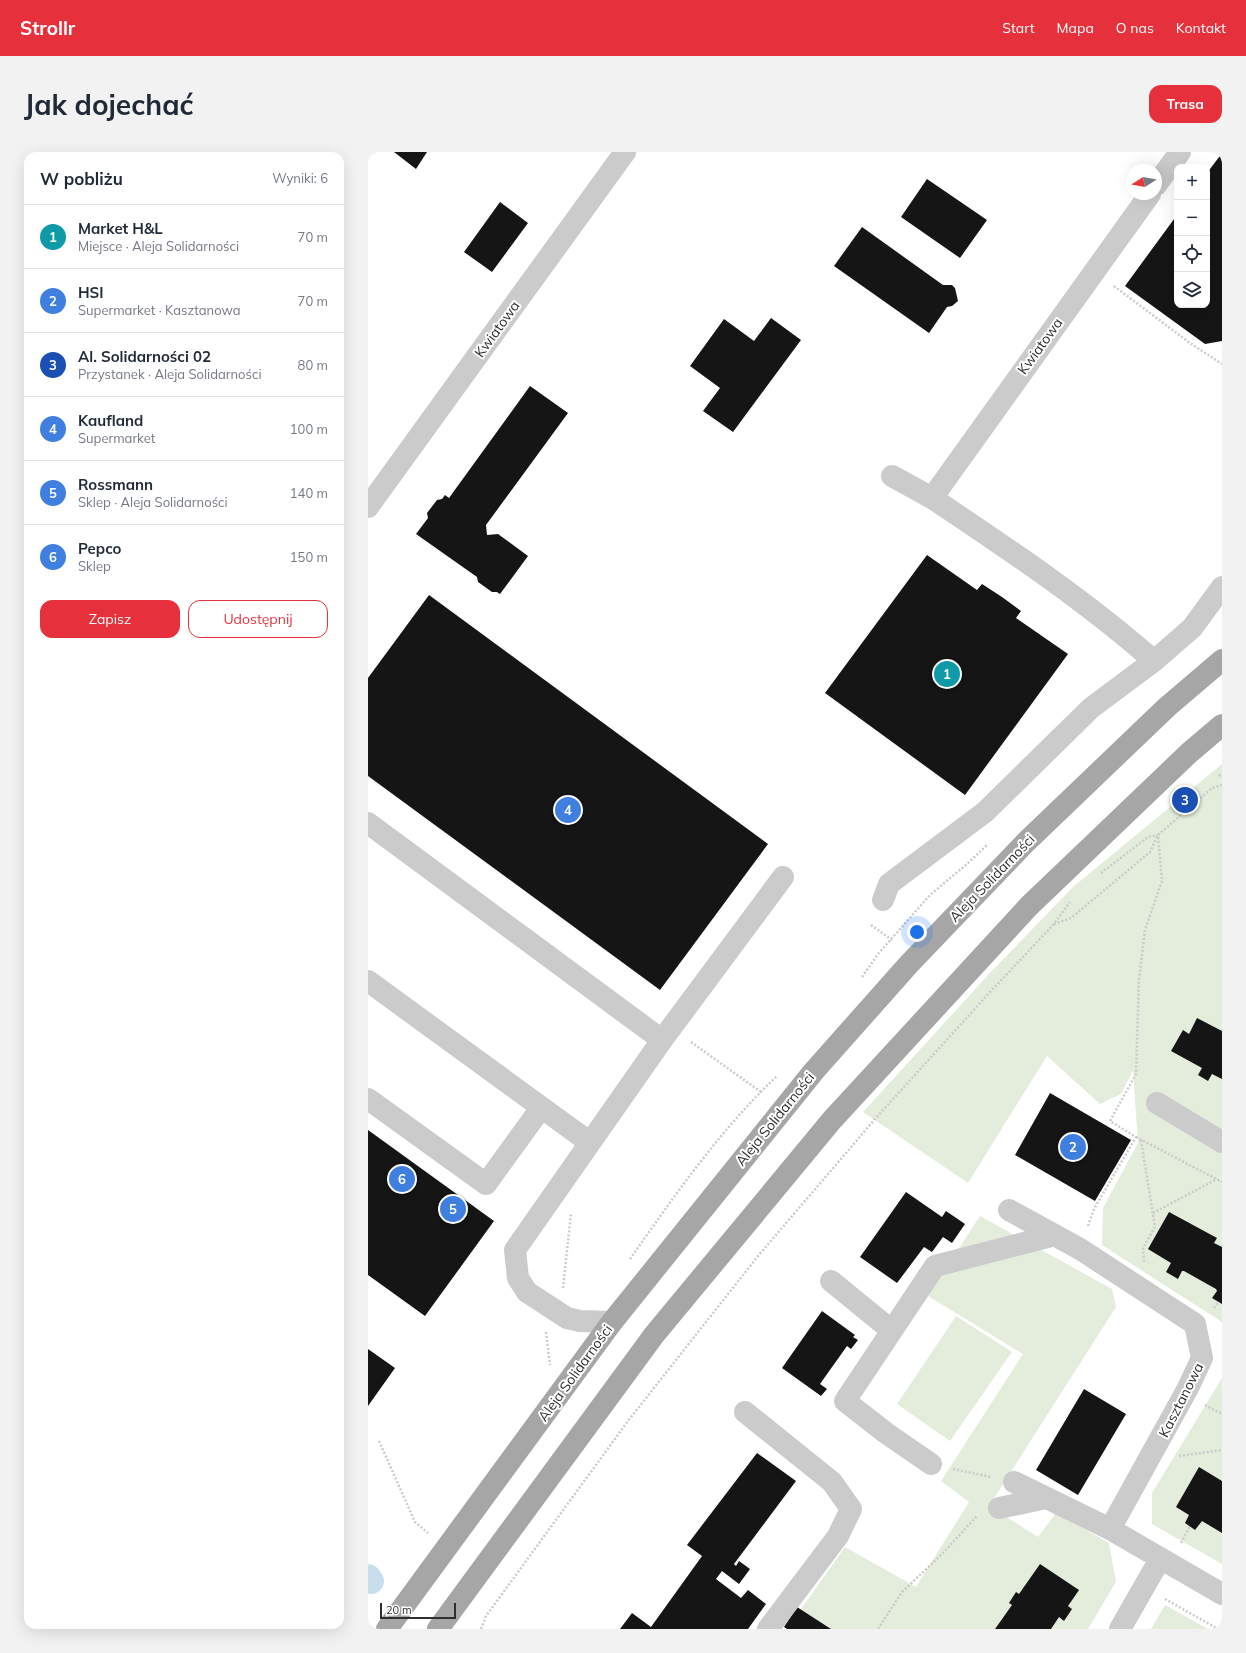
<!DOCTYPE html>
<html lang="pl">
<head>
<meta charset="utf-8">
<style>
	:root { --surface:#fff; --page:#f2f2f3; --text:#1f2937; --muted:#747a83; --line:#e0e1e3; --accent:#e6303c }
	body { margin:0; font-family:Mulish,sans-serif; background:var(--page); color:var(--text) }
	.controls { position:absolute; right:12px; top:12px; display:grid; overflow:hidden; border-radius:8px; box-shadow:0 4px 16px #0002 }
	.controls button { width:36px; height:36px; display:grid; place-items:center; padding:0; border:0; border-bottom:1px solid var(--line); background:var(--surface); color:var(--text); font:20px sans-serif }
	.compass { position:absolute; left:758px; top:12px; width:36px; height:36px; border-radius:50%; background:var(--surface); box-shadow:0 4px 16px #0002; rotate:259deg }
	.scale { position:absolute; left:12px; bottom:10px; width:76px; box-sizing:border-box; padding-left:4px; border:2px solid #2e2e2e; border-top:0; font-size:11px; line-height:14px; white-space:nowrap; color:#2e2e2e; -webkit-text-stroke:3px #fff; paint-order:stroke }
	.you { position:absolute; left:549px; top:780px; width:14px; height:14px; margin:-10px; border:3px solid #fff; border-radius:50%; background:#1a73e8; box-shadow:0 0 0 6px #1a73e833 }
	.badge { display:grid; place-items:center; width:26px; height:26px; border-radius:50%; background:var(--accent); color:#fff; font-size:13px; font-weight:700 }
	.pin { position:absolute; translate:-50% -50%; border:2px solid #fff; box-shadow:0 1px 4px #0006 }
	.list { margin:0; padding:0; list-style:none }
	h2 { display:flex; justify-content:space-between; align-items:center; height:52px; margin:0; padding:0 16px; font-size:17px }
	h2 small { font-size:13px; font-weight:400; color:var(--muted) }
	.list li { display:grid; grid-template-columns:26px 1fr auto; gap:12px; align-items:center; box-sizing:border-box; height:64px; padding:0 16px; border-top:1px solid var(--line) }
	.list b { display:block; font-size:15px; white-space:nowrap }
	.list p { margin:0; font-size:13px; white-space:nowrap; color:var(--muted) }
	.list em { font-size:13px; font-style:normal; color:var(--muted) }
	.actions { display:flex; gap:8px; padding:12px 16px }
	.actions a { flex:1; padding:9px 0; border:1px solid var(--accent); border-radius:12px; text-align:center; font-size:14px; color:var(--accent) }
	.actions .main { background:var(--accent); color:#fff }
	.icon { flex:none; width:22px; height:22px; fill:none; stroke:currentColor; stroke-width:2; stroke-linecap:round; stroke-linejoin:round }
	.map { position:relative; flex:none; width:854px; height:1477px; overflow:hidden; border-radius:12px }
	header { display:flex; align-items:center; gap:24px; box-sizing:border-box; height:56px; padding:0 20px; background:var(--accent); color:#fff }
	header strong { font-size:19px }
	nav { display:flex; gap:22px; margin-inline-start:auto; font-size:14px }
	.intro { display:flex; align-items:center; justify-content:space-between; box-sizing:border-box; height:96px; padding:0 24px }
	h1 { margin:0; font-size:28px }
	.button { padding:10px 18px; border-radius:12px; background:var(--accent); color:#fff; font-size:14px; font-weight:700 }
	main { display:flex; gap:24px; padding:0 24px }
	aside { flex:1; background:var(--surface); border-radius:12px; box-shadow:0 4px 16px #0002 }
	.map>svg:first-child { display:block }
	.green { fill:#e4ecdc }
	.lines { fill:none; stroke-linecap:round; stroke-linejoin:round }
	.canal { stroke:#c8deec; stroke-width:26 }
	.building { fill:#151515 }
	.path { stroke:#cbcbcb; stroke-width:2.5; stroke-dasharray:2 2; stroke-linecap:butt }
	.minor { stroke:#cbcbcb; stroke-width:22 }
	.major { stroke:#a6a6a6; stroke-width:22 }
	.labels { text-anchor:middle; stroke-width:4; stroke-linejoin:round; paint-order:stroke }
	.street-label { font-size:14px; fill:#2e2e2e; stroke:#fff }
</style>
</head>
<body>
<header>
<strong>Strollr</strong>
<nav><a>Start</a><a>Mapa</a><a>O nas</a><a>Kontakt</a></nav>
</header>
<div class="intro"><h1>Jak dojechać</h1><a class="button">Trasa</a></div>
<main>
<aside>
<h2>W pobliżu<small>Wyniki: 6</small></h2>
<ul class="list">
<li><span class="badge" style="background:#0f9aa8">1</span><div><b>Market H&amp;L</b><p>Miejsce · Aleja Solidarności</p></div><em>70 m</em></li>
<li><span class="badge" style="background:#3f7fe0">2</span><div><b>HSI</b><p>Supermarket · Kasztanowa</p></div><em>70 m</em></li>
<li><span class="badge" style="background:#1a4fb4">3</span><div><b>Al. Solidarności 02</b><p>Przystanek · Aleja Solidarności</p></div><em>80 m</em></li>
<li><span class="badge" style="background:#3f7fe0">4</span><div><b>Kaufland</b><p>Supermarket</p></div><em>100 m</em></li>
<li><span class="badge" style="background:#3f7fe0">5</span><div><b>Rossmann</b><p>Sklep · Aleja Solidarności</p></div><em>140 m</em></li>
<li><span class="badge" style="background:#3f7fe0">6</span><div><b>Pepco</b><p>Sklep</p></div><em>150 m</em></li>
</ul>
<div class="actions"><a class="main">Zapisz</a><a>Udostępnij</a></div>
</aside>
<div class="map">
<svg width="854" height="1477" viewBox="0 0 854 1477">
	<rect width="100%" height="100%" fill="#fff"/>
	<path class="green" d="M854 612V1170L734 1093 735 1056 770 991 765 919 753 942 732 952 679 904 600 1031 495 960 621 822 705 735Z
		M612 1064 744 1137 748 1155 621 1354 670 1385 688 1361 741 1391 748 1430 720 1477H419L477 1395 548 1435 601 1350 573 1329 655 1202 560 1144Z
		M588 1164 644 1200 582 1289 529 1252Z
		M854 1226V1412L784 1372V1341Z
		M797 1453 840 1477H783Z"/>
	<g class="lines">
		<path class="canal" d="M0 1425 3 1429"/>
	</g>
	<path class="building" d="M26 0H59L48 17Z
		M854 1V189L837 192 757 134 809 63V153H839V21Z
		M559 27 619 68 592 106 533 65Z
		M132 50 160 71 124 120 96 100Z
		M494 75 575 133H584L587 136 590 149 584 154 579 155 561 181 466 114Z
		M403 166 433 188 365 280 335 259 352 236 322 214 356 167 386 189Z
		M162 234 200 261 118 373 119 383 130 382 160 404 132 442 129 440H124L110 430 109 425 48 382 60 366 59 361 69 348 74 347 77 343 81 346Z
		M559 403 609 438 614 432 634 445 653 459 648 466 700 502 597 643 457 541Z
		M61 443 400 692 292 838 0 624V526Z
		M829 866 854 879V927L844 922 840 929 830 923 834 916 803 899 815 878 821 882Z
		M682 941 763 988 727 1049 647 1003Z
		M0 978 126 1069 57 1164 0 1123Z
		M538 1040 574 1065 578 1059 597 1072 584 1091 575 1085 564 1100 556 1095 529 1131 492 1105Z
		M801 1060 849 1086 846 1091 854 1095V1152L844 1146 849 1139 848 1137 816 1119H814L810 1127 798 1120 803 1111 780 1097Z
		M454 1159 487 1183 485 1185 490 1188 483 1197 479 1194 452 1232 459 1237 453 1244 414 1216Z
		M0 1197 27 1216 0 1254Z
		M716 1237 758 1262 710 1343 668 1318Z
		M389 1301 428 1329 366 1412 368 1414 371 1409 382 1417 371 1432 354 1419 348 1427 373 1446 380 1438 398 1452 380 1477H252L264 1461 283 1475 334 1404 319 1393Z
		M831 1315 854 1329V1381L834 1369 827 1378 817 1371 821 1363 808 1355Z
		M672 1412 711 1438 700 1454 704 1457 696 1469 691 1465 683 1477H627L644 1453 641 1451 648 1440 651 1442Z
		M429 1455 463 1477H419L416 1475Z"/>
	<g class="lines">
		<path class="path" d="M746 134 822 191 854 212
			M851 624 854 621
			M733 721 780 685 790 683
			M686 772 703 766 782 700 790 683 844 636 854 633
			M503 773 524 788
			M494 825 510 802 562 743 599 712 619 693
			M323 890 393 940
			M768 985 854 1030
			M773 988 787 1075 775 1096 776 1110
			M785 1061 849 1027
			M720 1074 726 1057 768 985 742 969 768 922 771 828 777 778 794 729 790 683
			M262 1107C307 1043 352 978 409 924
			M195 1136 203 1061
			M846 1156 850 1150
			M178 1180 182 1213
			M837 1253 854 1262
			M11 1289 47 1370 60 1381
			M811 1304 854 1298
			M585 1317 623 1325
			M813 1391 822 1374
			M797 1447 850 1477
			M113 1477 118 1464 260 1269 390 1104 507 967 623 839 685 773 702 750
			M510 1477 534 1440 574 1402 609 1364"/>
		<path class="minor" d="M788 33 812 0
			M524 324 564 346 782 42
			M564 346C640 397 717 448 786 509
			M0 355 257 0
			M0 671 294 888 147 1098 150 1126 159 1140 199 1166 212 1169 244 1170
			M515 748 521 732 617 660 723 556 786 509 824 476 854 435
			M0 829 221 990
			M294 888 415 725
			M0 947 118 1032 173 956
			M789 951 854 990
			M641 1058 712 1097 827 1172 834 1206 820 1236 742 1377 854 1442
			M463 1129 523 1178
			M377 1260 464 1330 483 1357 470 1384 400 1477
			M563 1312 518 1281 477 1249 567 1114 687 1083
			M646 1330 742 1377
			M631 1356 678 1346
			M752 1477 792 1407"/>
		<path class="major" d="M19 1477 244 1170 446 919 541 812 658 690 799 555 854 508
			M70 1477 286 1183 464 968 661 754 821 601 854 573"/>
	</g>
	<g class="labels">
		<g class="street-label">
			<text transform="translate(129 177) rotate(-54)" y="5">Kwiatowa</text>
			<text transform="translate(672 194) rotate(-54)" y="5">Kwiatowa</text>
			<text transform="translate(624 726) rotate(-46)" y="5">Aleja Solidarności</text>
			<text transform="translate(407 967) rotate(-51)" y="5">Aleja Solidarności</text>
			<text transform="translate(207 1221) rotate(-54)" y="5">Aleja Solidarności</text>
			<text transform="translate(813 1248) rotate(-63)" y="5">Kasztanowa</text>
		</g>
	</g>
</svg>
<div class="controls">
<button>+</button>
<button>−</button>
<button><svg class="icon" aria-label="locate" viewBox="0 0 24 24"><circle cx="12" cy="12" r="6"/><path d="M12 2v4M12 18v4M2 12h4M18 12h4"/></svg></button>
<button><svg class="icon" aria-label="layers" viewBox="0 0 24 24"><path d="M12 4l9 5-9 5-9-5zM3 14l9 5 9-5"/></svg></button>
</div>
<svg class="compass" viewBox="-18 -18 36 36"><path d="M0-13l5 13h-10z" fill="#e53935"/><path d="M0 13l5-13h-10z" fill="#747a83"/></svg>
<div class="scale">20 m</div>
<div class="you"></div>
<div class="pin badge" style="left:579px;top:522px;background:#0f9aa8">1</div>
<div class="pin badge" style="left:705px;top:995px;background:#3f7fe0">2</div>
<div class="pin badge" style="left:817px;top:648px;background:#1a4fb4">3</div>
<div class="pin badge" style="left:200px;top:658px;background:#3f7fe0">4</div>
<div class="pin badge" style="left:85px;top:1057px;background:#3f7fe0">5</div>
<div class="pin badge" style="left:34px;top:1027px;background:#3f7fe0">6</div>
</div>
</main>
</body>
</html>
